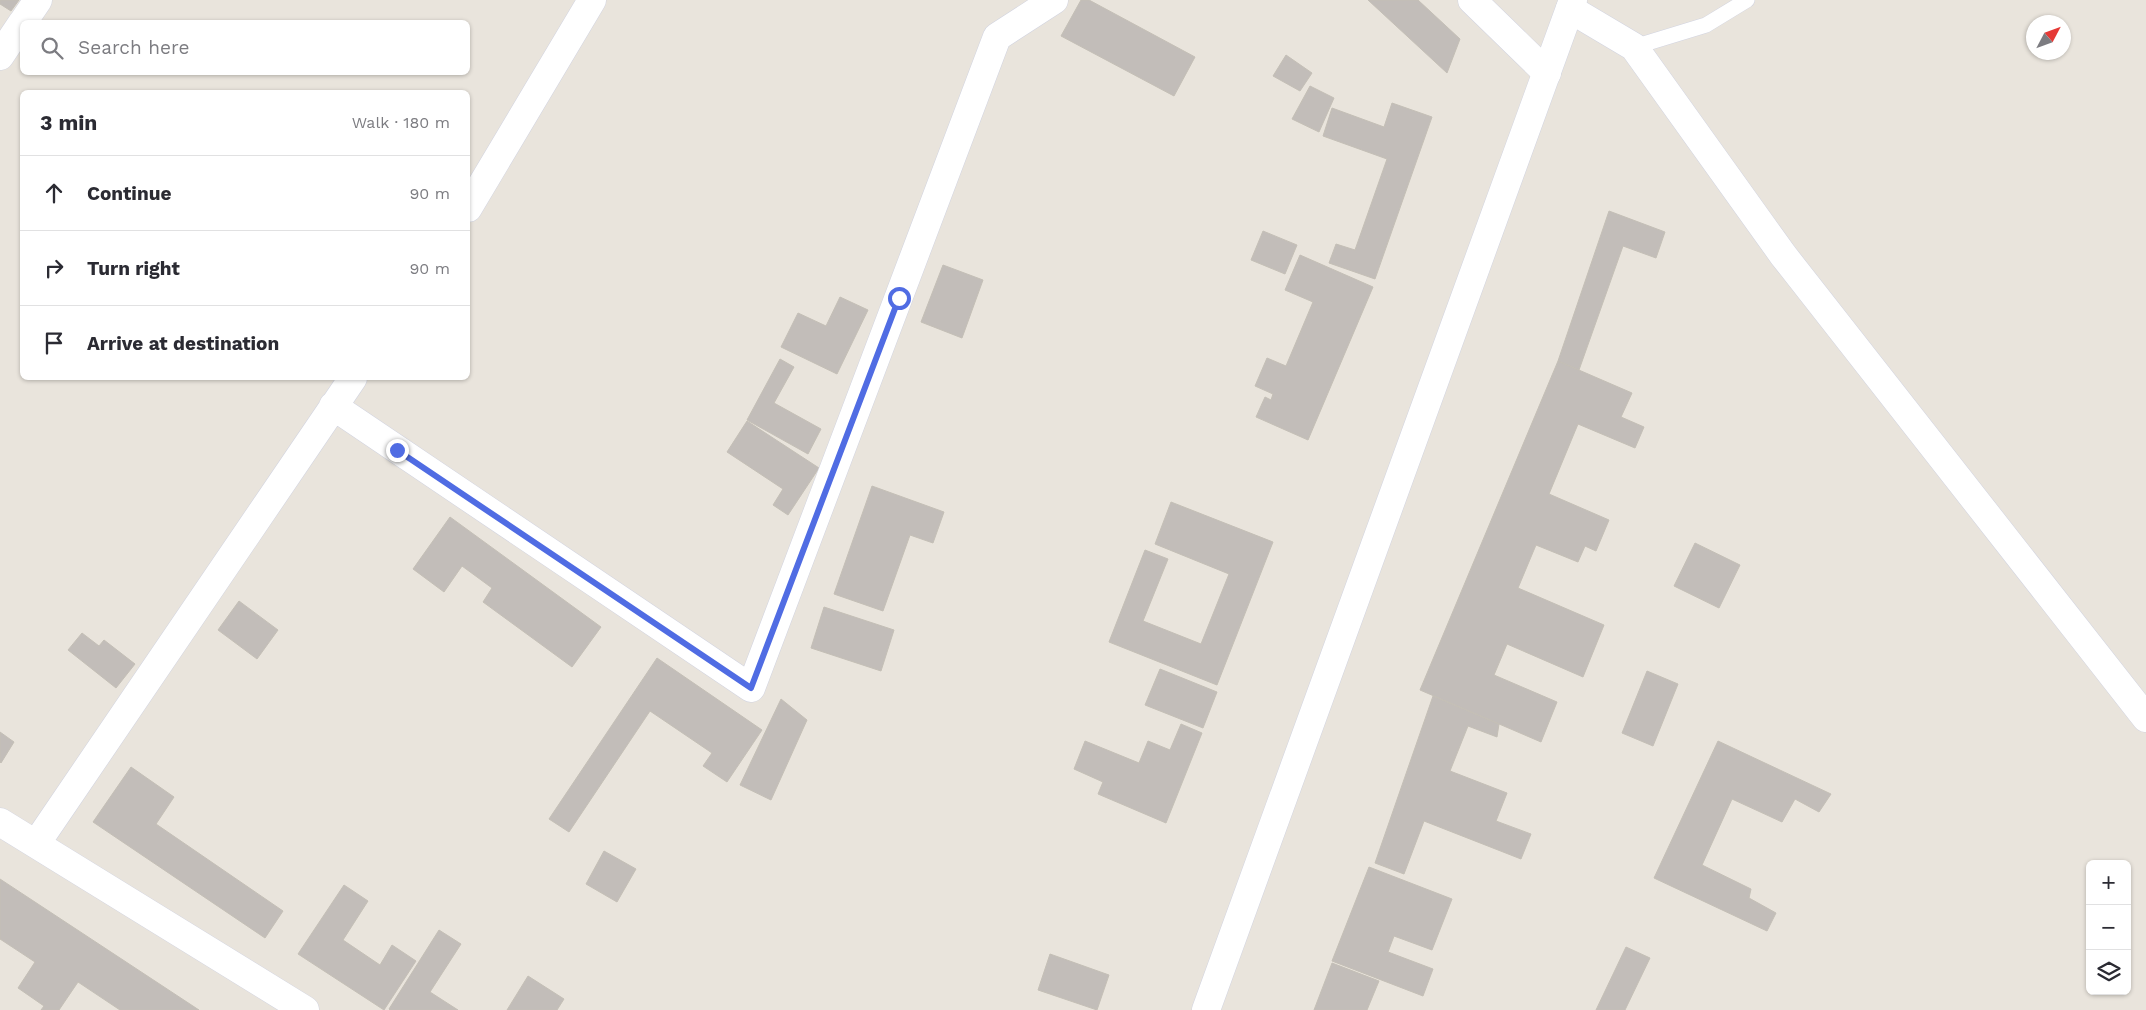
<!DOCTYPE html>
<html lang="en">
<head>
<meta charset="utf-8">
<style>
	:root { --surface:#fff; --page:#f2f2f3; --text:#2b2b33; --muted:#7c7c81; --line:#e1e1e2 }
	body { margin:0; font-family:"Work Sans",sans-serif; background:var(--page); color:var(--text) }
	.controls { position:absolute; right:15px; bottom:15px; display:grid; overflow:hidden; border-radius:8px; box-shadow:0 1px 4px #0004 }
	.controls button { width:45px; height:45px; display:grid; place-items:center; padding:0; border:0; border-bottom:1px solid var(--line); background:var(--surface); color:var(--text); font:25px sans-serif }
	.compass { position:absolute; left:2026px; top:15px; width:45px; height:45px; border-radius:50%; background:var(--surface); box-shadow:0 1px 4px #0004; rotate:49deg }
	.stop { position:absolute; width:15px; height:15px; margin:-11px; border:4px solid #506ce3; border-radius:50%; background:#fff }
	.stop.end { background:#506ce3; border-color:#fff; box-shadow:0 1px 5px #0008 }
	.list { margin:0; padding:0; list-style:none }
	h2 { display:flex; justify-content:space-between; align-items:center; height:65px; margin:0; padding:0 20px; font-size:21px }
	h2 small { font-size:16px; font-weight:400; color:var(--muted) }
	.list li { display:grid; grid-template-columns:32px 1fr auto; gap:15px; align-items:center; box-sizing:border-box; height:75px; padding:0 20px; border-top:1px solid var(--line) }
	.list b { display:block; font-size:19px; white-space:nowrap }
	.list em { font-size:16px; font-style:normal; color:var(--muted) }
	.icon { flex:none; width:28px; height:28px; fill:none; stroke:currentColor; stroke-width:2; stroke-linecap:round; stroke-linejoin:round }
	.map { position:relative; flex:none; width:2146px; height:1010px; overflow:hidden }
	.search { position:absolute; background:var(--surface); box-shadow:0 1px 4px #0004; left:20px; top:20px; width:450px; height:55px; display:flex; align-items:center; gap:12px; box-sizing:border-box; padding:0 18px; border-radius:8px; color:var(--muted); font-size:19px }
	.panel { position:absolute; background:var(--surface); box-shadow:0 1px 4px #0004; left:20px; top:90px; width:450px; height:290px; border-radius:8px }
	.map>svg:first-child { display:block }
	.building { fill:#c2bdb9; stroke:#c4bfb6 }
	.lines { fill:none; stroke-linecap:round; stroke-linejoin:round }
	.lane-casing { stroke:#d2d4e0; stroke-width:16 }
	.street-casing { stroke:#d2d4e0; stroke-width:29 }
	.secondary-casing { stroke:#d2d4e0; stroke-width:29 }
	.lane { stroke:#fff; stroke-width:15 }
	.street { stroke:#fff; stroke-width:28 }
	.secondary { stroke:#fff; stroke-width:28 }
	.route { stroke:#506ce3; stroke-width:6 }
</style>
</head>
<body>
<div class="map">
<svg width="2146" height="1010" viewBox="0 0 2146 1010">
	<rect width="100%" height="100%" fill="#e9e4dc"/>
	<path class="building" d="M0 0H19L11 11 0 4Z
		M1081 0H1089L1195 57 1174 96 1061 36Z
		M1368 0H1418L1460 39 1447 73Z
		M1286 55 1312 73 1300 91 1273 76Z
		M1310 86 1334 98 1319 132 1292 119Z
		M1392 103 1432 117 1375 279 1329 263 1336 244 1355 250 1387 159 1323 136 1332 108 1384 127Z
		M1609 211 1665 232 1656 258 1623 246 1579 370 1558 361Z
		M1263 231 1297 245 1285 274 1251 260Z
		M1300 255 1373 287 1308 440 1256 417 1265 397 1271 400 1273 394 1255 386 1267 358 1286 366 1313 302 1285 290Z
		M943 265 983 280 962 338 921 322Z
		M840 297 868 310 837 374 781 347 798 313 826 326Z
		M780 359 794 367 774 403 821 429 808 454 747 420Z
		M1558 361 1632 393 1621 417 1644 427 1635 448 1578 424 1549 494 1609 520 1596 551 1585 546 1578 562 1536 545 1518 588 1604 625 1583 677 1507 644 1494 675 1557 702 1541 742 1420 690Z
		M747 421 819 468 788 515 773 505 783 489 727 452Z
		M872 486 944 512 933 543 910 535 883 611 834 594Z
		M1171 502 1273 542 1217 685 1109 642 1145 550 1168 559 1143 621 1201 644 1229 574 1155 544Z
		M450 517 601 627 572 667 483 602 492 588 462 566 444 592 413 569Z
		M1695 543 1740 565 1719 608 1674 586Z
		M239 601 278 630 257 659 218 630Z
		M824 607 894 630 881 671 811 648Z
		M82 633 99 646 104 640 135 664 116 688 68 650Z
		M657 658 762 730 727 782 703 766 712 753 650 711 569 832 549 819Z
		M1160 669 1217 692 1203 728 1145 705Z
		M1647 671 1678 684 1653 746 1622 733Z
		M1433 696 1499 724 1497 737 1468 726 1450 771 1507 793 1496 821 1531 834 1521 859 1424 821 1404 874 1375 863Z
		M781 699 807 720 771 800 740 785Z
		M1181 724 1202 733 1166 823 1098 794 1103 782 1074 769 1085 741 1139 763 1148 741 1170 750Z
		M0 732 14 742 1 763 0 762Z
		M1718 741 1831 794 1819 812 1795 799 1782 822 1732 799 1702 865 1751 889 1749 898 1776 913 1767 931 1654 878Z
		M131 767 174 797 156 824 283 911 265 938 93 822Z
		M604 851 636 869 617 902 586 884Z
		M1369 867 1452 899 1432 950 1394 936 1388 952 1433 969 1423 996 1332 961Z
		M0 879 199 1010H120L78 982 59 1010H41L44 1006 18 988 35 962 0 939Z
		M344 885 368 901 343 940 380 965 392 945 416 961 384 1010 298 954Z
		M439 930 461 944 430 992 458 1010H390L389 1009Z
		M1626 947 1650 958 1625 1010H1596Z
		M1050 954 1109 975 1097 1010 1038 990Z
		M1332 963 1379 981 1367 1010H1314Z
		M528 976 564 999 557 1010H507Z"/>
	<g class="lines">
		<defs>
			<path id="lane" d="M1634 47 1706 25 1747 0"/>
			<path id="street" d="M1472 0 1547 73
				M1570 9 1634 47 1783 255 2146 718
				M23 22 38 0
				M0 56 22 23
				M468 208 592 0
				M333 406 751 688 997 37 1054 0
				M0 822 305 1010
				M36 844 353 378"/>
			<path id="secondary" d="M1206 1010 1573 0"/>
		</defs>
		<use href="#lane" class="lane-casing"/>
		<use href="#street" class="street-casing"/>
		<use href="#secondary" class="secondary-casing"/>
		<use href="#lane" class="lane"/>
		<use href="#street" class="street"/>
		<use href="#secondary" class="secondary"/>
	</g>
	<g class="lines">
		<path class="route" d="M397 450 751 688 899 298"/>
	</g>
</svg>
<div class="controls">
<button>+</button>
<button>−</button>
<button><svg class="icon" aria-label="layers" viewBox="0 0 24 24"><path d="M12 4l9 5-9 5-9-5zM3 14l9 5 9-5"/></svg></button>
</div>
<svg class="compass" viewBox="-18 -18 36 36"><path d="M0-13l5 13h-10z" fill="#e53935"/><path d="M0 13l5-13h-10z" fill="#7c7c81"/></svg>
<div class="stop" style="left:899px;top:298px"></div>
<div class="stop end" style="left:397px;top:450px"></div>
<div class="search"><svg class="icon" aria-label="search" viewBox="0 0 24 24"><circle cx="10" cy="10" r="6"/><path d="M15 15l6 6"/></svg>Search here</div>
<section class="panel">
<h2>3 min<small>Walk · 180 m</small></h2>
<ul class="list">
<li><svg class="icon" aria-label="ahead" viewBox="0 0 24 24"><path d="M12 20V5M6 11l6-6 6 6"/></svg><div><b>Continue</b></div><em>90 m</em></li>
<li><svg class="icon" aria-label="right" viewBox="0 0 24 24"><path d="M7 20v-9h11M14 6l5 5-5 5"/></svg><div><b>Turn right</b></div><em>90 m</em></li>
<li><svg class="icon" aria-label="arrive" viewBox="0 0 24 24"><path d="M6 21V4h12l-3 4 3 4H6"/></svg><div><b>Arrive at destination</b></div></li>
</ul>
</section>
</div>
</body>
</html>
